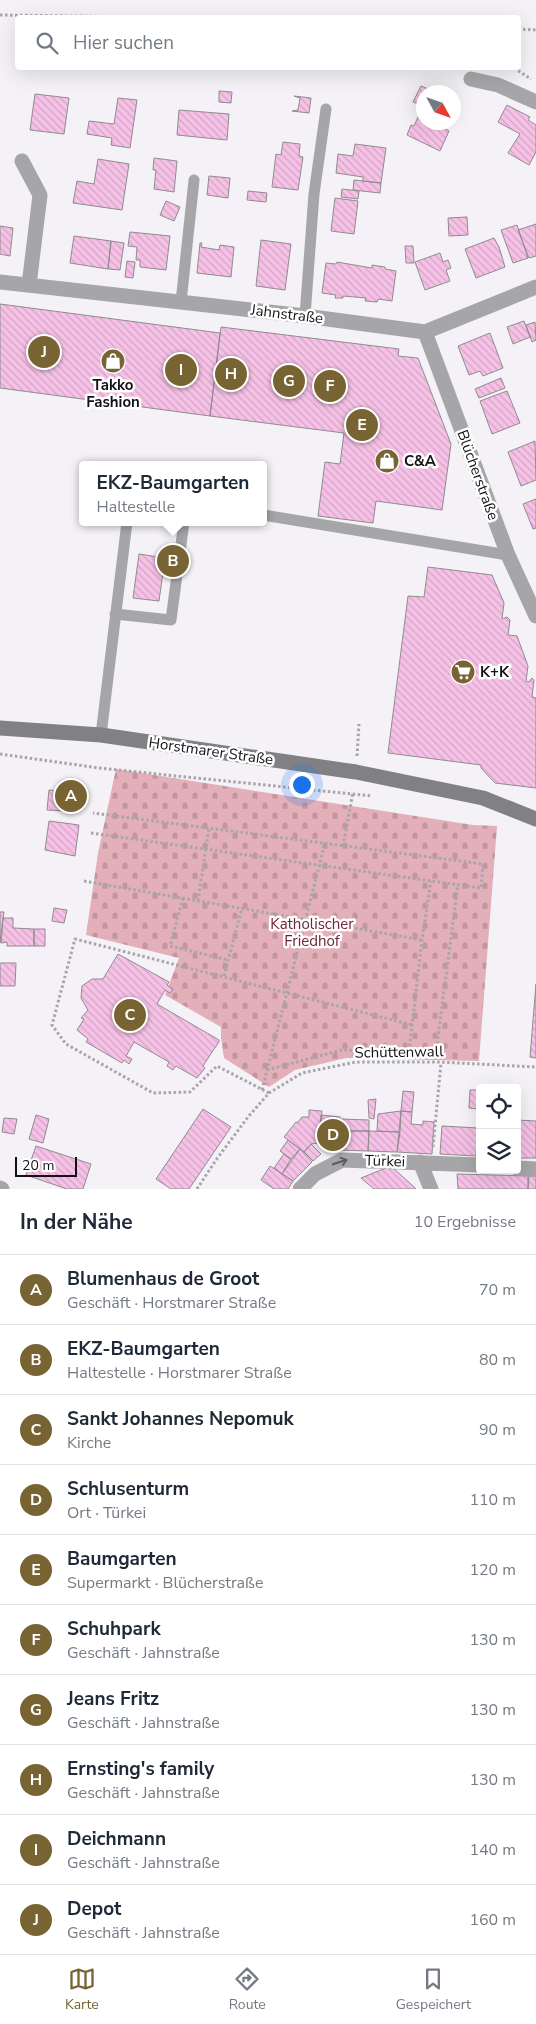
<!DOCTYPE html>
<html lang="de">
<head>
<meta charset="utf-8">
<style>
	:root { --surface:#fff; --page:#f2f2f3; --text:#1f2937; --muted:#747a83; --line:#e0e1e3; --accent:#776432 }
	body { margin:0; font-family:"Nunito Sans",sans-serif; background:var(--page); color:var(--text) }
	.controls { position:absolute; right:15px; bottom:15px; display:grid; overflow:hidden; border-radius:5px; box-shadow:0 5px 20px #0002 }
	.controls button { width:45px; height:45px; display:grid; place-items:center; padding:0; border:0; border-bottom:1px solid var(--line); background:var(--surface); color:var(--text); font:25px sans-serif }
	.compass { position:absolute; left:416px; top:85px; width:45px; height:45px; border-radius:50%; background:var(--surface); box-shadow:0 5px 20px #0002; rotate:130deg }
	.scale { position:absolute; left:15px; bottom:12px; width:62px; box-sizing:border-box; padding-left:5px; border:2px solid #121113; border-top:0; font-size:14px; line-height:18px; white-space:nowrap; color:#121113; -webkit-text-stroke:4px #fff; paint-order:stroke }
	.you { position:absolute; left:301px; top:784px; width:18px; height:18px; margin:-12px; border:4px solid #fff; border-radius:50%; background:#1a73e8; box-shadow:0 0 0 8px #1a73e833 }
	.badge { display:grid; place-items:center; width:32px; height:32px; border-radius:50%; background:var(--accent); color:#fff; font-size:16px; font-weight:700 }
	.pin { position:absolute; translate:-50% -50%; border:2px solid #fff; box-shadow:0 1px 5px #0006 }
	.popup { position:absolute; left:79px; top:461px; width:188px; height:65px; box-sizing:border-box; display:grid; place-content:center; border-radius:5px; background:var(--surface); filter:drop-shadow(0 1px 4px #0005); font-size:16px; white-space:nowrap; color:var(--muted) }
	.popup b { font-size:19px; color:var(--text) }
	.popup::after { content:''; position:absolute; left:50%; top:100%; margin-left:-10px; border:10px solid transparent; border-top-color:var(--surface) }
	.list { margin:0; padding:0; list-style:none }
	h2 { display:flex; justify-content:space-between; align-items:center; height:65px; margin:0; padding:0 20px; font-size:21px }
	h2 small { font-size:16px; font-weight:400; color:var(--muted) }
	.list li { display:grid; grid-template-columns:32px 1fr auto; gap:15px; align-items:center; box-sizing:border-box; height:70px; padding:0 20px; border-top:1px solid var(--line) }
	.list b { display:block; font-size:19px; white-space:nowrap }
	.list p { margin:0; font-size:16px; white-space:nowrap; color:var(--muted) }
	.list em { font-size:16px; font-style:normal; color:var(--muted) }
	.icon { flex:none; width:28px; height:28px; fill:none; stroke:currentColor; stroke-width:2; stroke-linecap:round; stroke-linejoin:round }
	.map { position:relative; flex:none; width:536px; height:1189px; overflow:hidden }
	.search { position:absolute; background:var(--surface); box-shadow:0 5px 20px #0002; left:15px; right:15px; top:15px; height:55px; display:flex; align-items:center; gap:12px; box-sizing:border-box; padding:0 18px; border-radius:5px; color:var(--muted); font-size:19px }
	.sheet { height:765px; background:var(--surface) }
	nav { display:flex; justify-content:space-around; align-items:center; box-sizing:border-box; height:70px; border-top:1px solid var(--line); background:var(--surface); font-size:14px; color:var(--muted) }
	nav a { display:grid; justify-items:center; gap:2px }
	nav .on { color:var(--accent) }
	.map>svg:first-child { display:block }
	.cemetery { fill:url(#cemetery-stones) }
	.building { fill:url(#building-back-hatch); stroke:#918b8f }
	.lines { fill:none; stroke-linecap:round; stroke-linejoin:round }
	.path { stroke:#a8a5aa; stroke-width:3; stroke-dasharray:2.5 2.5; stroke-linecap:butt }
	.service { stroke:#a6a6a9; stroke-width:11 }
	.minor { stroke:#a6a6a9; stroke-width:15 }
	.secondary { stroke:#818185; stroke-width:15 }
	.oneway { stroke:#5c5c5e }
	.labels { text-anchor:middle; stroke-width:5; stroke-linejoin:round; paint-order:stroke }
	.street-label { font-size:15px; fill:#121113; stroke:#fff }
	.poi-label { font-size:15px; font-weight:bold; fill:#121113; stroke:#fff; text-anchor:start }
	.park-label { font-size:15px; fill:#6f233a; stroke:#fff }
</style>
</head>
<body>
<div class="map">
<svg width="536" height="1189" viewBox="0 0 536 1189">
	<defs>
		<pattern id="cemetery-stones" width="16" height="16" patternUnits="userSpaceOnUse" patternTransform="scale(1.25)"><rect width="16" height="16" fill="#e3afb9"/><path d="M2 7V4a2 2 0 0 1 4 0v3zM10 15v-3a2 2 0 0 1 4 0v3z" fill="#c2969e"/></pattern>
		<pattern id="building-back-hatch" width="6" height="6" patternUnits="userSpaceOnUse" patternTransform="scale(1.25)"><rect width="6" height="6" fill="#f6c1e6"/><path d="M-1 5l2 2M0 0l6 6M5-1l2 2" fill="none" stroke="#d2a5c4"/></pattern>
	</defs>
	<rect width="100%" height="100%" fill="#f4f1f7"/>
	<path class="cemetery" d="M116 769 473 825 497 826 479 1061 346 1058 295 1070 269 1087 224 1058 221 1038V1027L165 995 179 958 86 935 98 853Z"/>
	<path class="building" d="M421 86 435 92H424V122H442L441 126 449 131 440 151 407 135 411 125 414 126 423 106 413 102Z
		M219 91 232 92 231 103 219 102Z
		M35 94 69 98 64 134 30 130Z
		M294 96 311 98 309 113 292 111 298 110 300 98Z
		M118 98 137 100 130 148 111 145 112 138 87 134 89 121 114 124Z
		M507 105 530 117 528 120 536 125V152L529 165 508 153 520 134 498 122Z
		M179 110 229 114 227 140 177 135Z
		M283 142 300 144 299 156 303 157 298 190 272 187 276 154 281 155Z
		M355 144 386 148 381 183 363 181V177L336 173 338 154 353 156Z
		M154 158 177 161 174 192 154 189 156 170H153Z
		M98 159 129 164 122 210 73 203 77 181 94 184Z
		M209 176 230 178 228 198 207 195Z
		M354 180 381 183 380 193 353 190Z
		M342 189 359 191 358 199 341 197Z
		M248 191 267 193 266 202 247 200Z
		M335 198 358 201 354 234 331 231Z
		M166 201 180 207 174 221 160 215Z
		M467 217 468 235 449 236 448 218Z
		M536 224V256L529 258 518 230Z
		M517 225 528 258 513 263 501 230Z
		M0 226 13 228 10 256 0 254Z
		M130 232 170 236 166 270 140 267V260H136L137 247 128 246Z
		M74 236 111 241 108 269 70 263Z
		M494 238 499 247 505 267 476 278 465 249Z
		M261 240 291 244 285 290 256 286Z
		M111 241 124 243 120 270 108 269Z
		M200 243H202L201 247 219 250 220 245 234 247 231 277 197 273Z
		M405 246H413L414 263H406Z
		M440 253 443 262 448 260 451 268 446 270 450 281 425 290 415 262Z
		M127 261 135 262 133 278 125 277Z
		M337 262 372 268V265L385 267V269L396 271 392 301 378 299 377 302 365 301 366 298 343 296V298H335L336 295 322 293 326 263 336 264Z
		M0 304 220 333 210 416 0 388Z
		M524 321 530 337 513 344 507 327Z
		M535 322 536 340 532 342 526 325Z
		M221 327 399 349 398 356 418 358 451 444 442 510 376 501 373 523 318 516 325 462 340 464 344 433 210 416Z
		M490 333 503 368 483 376 480 371 469 375 458 346Z
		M501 378 505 388 479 398 475 389Z
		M507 391 520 423 492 434 480 401Z
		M535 441 536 480 521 486 508 452Z
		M536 499V528L533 529 523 504Z
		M139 554 165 558 159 601 133 598Z
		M428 567 492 575 504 603 502 619 507 617 510 620 508 635 517 636 528 666 526 681 529 682 532 678 534 680 532 697 536 698V788L495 783 481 768V765L388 753 408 596 424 597Z
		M49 790 67 792 65 811 47 810Z
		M49 821 79 825 75 856 45 850Z
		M54 908 67 910 64 923 52 921Z
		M0 912H4L0 943Z
		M3 918H13V928L34 929V946H7V942L1 943Z
		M34 929H45V946H34Z
		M118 954 169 982 167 985 173 989 170 993 165 990 157 1004 219 1040V1042L212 1052 203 1066 205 1068 197 1078 176 1066 173 1070 167 1066 169 1062 134 1042 126 1056 132 1059 129 1064 124 1060 122 1063 86 1042 88 1039 77 1030 84 1019 81 1018 88 1010 81 998 82 986 92 979H103Z
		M0 963H16L15 986H0Z
		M536 984V1058L530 1057Z
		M470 1090H479V1109L469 1108Z
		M403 1091 414 1092 412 1112 401 1111Z
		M376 1099 374 1119 369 1118 368 1100Z
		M203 1109 231 1127 189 1189H171L156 1179Z
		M309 1110 322 1111 319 1143 311 1144 304 1152 284 1137 296 1122 297 1123 302 1117H309Z
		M401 1111 400 1132 377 1131 378 1114Z
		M401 1111 412 1112 411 1124 423 1125V1121L434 1122 432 1154 397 1152Z
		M36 1115 49 1119 43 1143 29 1139Z
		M321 1115 340 1117V1145L319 1143Z
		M4 1118 17 1119 14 1134 2 1132Z
		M340 1119 369 1120V1131H340Z
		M517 1120 536 1121V1158H517Z
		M442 1126 478 1128 476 1156 440 1154Z
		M478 1128H480V1156H476Z
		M340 1131H369L368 1151 339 1150Z
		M369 1131 400 1132 397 1152 368 1151Z
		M288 1140 300 1149 291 1159 280 1151Z
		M311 1144 321 1154 313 1161 304 1152Z
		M36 1146 91 1164 83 1189H67L26 1175Z
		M300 1149 312 1162 293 1181 282 1174Z
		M284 1154 291 1159 282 1174 274 1168Z
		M270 1166 293 1181 288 1189H274L261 1180Z
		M391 1166 414 1187 416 1189H374L361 1178Z
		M457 1174 528 1176V1189H458Z
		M529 1176H536V1189H528Z"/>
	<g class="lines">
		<path class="path" d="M0 15 222 18
			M518 29 536 30
			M514 68 531 79
			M0 754 99 768 372 796
			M357 756 359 724
			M91 833 481 888 483 864 93 813
			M343 846 353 792
			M84 881 422 940
			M183 898 170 946 228 960
			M198 901 209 828
			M224 976 242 908
			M409 1051 422 940 431 881
			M267 1070 342 1050 436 1052 458 884
			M262 1090 325 843
			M269 1093 217 1066 190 1092 153 1093 66 1044 52 1025 75 939 412 1025
			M433 1147 441 1063
			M197 1189 216 1160 248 1117 269 1093 302 1073 356 1062H439L536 1067"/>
		<path class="service" d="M181 302 194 180
			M305 316 314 194 326 109
			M263 515 508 555
			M115 614 171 620 184 522
			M101 735 127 522"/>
		<path class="minor" d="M471 79 498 85 536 102
			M22 161 40 195 29 285
			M0 282 305 316 425 332 536 287
			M425 332 508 555 536 616
			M420 1162 431 1189
			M517 1168 536 1169
			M0 1188 2 1189
			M300 1189 315 1174 342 1160 480 1165"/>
		<path class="secondary" d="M0 728 101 735 356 772 483 798 536 819"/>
	</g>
	<defs><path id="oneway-shaft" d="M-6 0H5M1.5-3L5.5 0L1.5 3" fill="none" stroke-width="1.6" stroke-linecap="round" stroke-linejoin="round" transform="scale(1.25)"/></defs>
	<use class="oneway" href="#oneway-shaft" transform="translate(340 1162) rotate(-18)"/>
	<defs>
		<symbol id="shop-disc" viewBox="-11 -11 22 22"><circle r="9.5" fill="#776432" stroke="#fff"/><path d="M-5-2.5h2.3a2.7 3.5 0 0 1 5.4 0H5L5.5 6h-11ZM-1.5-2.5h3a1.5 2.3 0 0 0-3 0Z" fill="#fff"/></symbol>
		<symbol id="supermarket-disc" viewBox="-11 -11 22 22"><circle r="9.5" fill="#776432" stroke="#fff"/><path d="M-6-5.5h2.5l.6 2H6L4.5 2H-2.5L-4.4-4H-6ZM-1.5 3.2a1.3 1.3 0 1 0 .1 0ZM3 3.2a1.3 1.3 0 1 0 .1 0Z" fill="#fff"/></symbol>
	</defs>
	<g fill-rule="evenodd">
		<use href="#shop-disc" x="99" y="347" width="28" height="28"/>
		<use href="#shop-disc" x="373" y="447" width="28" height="28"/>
		<use href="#supermarket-disc" x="449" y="658" width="28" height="28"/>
	</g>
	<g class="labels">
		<g class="street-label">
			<text transform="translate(287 314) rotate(7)" y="5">Jahnstraße</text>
			<text transform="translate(478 475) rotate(70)" y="5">Blücherstraße</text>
			<text transform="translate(211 751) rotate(8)" y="5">Horstmarer Straße</text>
			<text transform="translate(399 1052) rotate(-1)" y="5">Schüttenwall</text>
			<text transform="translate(385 1161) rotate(2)" y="5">Türkei</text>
		</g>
		<g class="poi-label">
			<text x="113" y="390" text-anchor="middle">Takko<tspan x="113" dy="17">Fashion</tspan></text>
			<text x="404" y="466">C&amp;A</text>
			<text x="480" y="677">K+K</text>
		</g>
		<g class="park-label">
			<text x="312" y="929">Katholischer<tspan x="312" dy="17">Friedhof</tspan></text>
		</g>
	</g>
</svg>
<div class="controls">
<button><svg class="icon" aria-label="locate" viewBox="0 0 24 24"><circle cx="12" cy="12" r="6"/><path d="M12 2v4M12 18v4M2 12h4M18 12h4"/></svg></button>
<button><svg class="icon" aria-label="layers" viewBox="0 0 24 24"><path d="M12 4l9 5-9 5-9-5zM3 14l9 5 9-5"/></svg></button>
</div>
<svg class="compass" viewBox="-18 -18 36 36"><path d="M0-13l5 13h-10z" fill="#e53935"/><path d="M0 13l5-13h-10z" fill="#747a83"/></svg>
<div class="scale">20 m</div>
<div class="you"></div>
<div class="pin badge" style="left:71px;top:796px">A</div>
<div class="pin badge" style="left:173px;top:561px">B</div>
<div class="popup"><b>EKZ-Baumgarten</b>Haltestelle</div>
<div class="pin badge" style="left:130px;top:1015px">C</div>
<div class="pin badge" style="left:333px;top:1135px">D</div>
<div class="pin badge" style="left:362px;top:425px">E</div>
<div class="pin badge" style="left:330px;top:386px">F</div>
<div class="pin badge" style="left:289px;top:381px">G</div>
<div class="pin badge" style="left:231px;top:374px">H</div>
<div class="pin badge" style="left:181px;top:370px">I</div>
<div class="pin badge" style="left:44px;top:352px">J</div>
<div class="search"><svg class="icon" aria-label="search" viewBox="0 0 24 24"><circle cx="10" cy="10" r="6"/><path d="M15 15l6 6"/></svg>Hier suchen</div>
</div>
<section class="sheet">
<h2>In der Nähe<small>10 Ergebnisse</small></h2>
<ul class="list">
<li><span class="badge">A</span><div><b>Blumenhaus de Groot</b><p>Geschäft · Horstmarer Straße</p></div><em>70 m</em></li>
<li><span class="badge">B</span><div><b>EKZ-Baumgarten</b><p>Haltestelle · Horstmarer Straße</p></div><em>80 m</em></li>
<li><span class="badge">C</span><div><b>Sankt Johannes Nepomuk</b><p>Kirche</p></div><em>90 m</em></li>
<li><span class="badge">D</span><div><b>Schlusenturm</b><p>Ort · Türkei</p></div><em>110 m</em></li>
<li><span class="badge">E</span><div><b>Baumgarten</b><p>Supermarkt · Blücherstraße</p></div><em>120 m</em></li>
<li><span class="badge">F</span><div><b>Schuhpark</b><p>Geschäft · Jahnstraße</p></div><em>130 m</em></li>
<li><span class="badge">G</span><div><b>Jeans Fritz</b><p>Geschäft · Jahnstraße</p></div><em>130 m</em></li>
<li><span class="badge">H</span><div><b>Ernsting's family</b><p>Geschäft · Jahnstraße</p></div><em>130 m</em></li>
<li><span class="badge">I</span><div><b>Deichmann</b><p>Geschäft · Jahnstraße</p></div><em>140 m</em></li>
<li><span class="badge">J</span><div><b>Depot</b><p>Geschäft · Jahnstraße</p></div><em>160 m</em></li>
</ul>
</section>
<nav>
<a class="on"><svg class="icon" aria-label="map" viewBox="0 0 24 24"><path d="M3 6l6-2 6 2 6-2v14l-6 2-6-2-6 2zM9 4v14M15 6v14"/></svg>Karte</a>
<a><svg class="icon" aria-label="directions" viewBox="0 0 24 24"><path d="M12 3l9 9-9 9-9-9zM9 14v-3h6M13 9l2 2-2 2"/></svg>Route</a>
<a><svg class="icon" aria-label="saved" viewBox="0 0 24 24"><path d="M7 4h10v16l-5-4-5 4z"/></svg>Gespeichert</a>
</nav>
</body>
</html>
